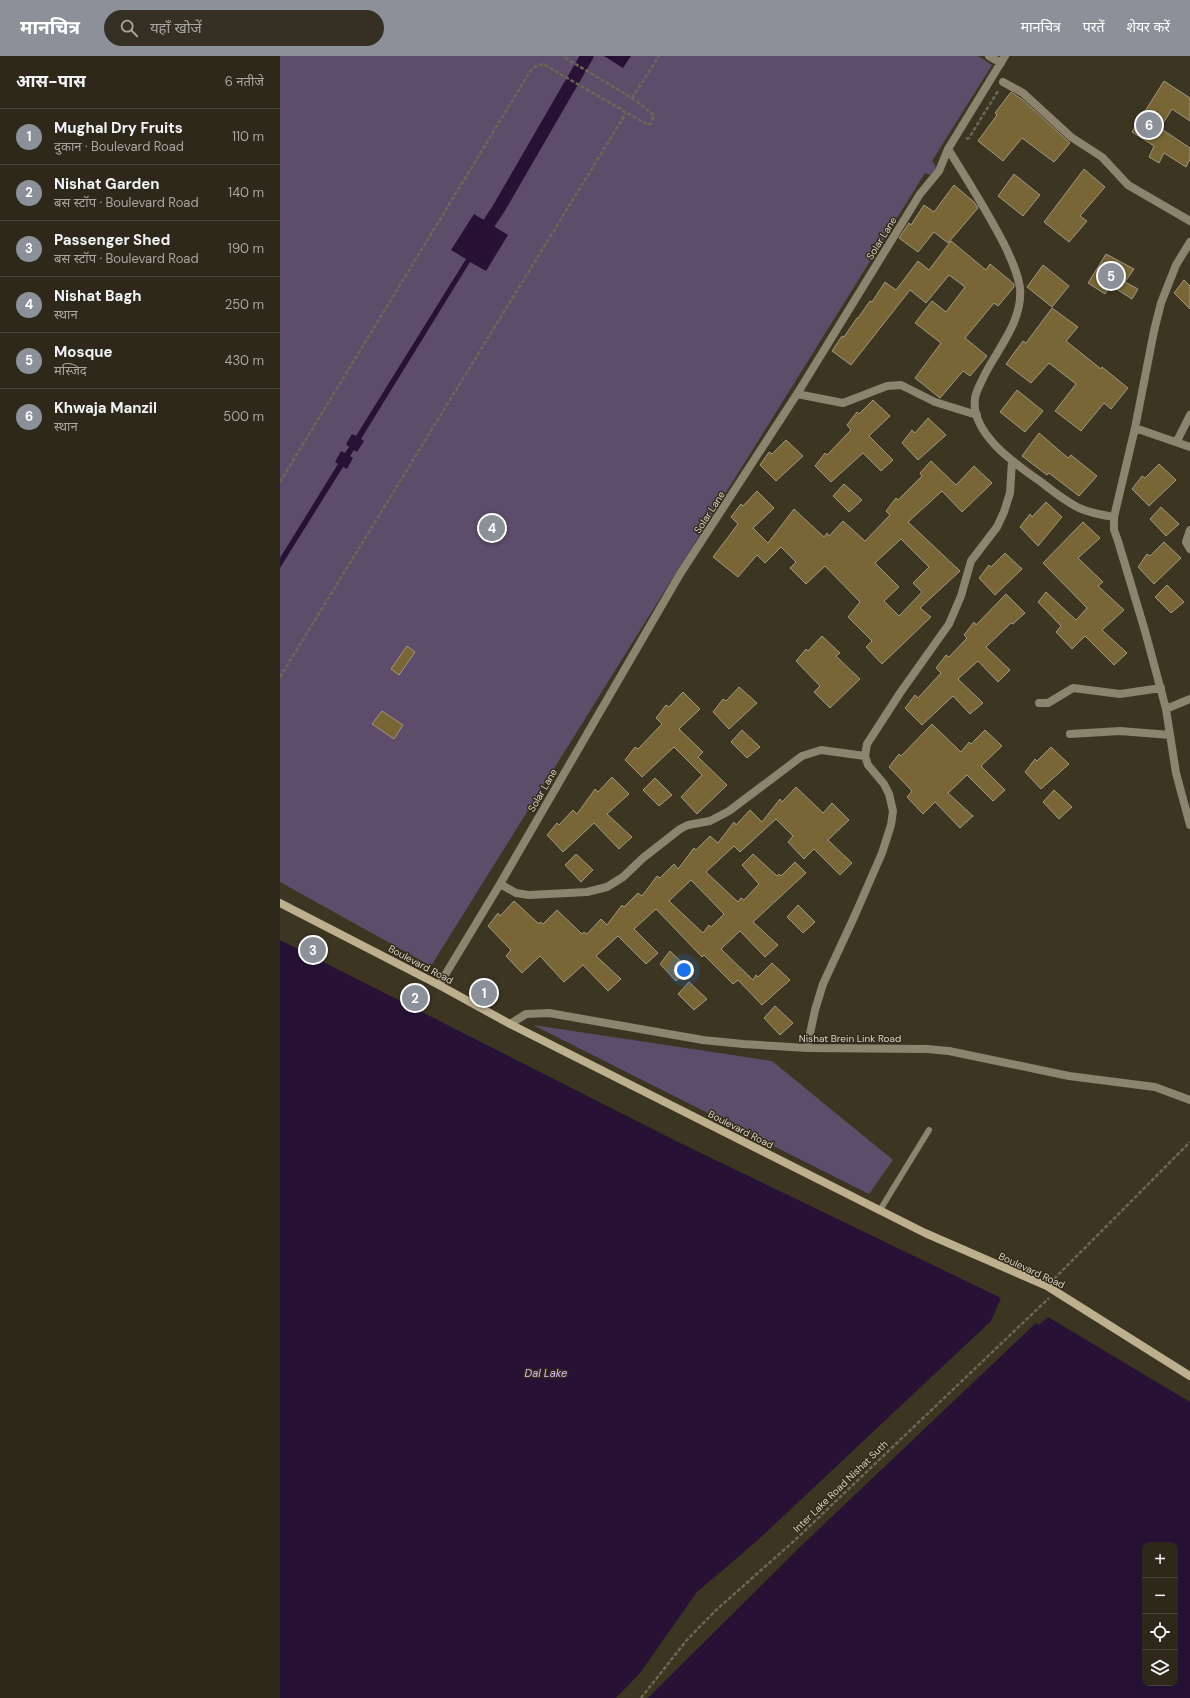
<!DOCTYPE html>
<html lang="hi">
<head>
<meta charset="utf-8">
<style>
	:root { --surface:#2d281a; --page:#353023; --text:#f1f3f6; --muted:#a7a6a2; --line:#484439; --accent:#8c9099 }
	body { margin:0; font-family:"DM Sans","Noto Sans Devanagari",sans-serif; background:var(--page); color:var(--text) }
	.controls { position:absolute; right:12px; bottom:12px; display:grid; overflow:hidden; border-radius:8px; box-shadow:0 4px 16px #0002 }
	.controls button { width:36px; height:36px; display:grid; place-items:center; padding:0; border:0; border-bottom:1px solid var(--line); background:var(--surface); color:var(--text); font:20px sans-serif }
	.you { position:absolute; left:404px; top:914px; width:14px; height:14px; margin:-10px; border:3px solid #fff; border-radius:50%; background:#1a73e8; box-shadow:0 0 0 6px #1a73e833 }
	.badge { display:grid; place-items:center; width:26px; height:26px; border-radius:50%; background:var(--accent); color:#fff; font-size:13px; font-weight:700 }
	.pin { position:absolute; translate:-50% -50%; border:2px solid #fff; box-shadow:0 1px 4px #0006 }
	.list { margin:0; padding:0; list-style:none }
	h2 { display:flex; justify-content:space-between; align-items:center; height:52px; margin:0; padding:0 16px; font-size:17px }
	h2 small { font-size:13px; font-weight:400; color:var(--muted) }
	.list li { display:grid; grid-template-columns:26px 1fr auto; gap:12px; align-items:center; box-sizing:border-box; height:56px; padding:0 16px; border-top:1px solid var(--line) }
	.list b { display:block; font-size:15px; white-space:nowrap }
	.list p { margin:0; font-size:13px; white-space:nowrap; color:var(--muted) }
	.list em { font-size:13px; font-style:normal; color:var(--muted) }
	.icon { flex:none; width:22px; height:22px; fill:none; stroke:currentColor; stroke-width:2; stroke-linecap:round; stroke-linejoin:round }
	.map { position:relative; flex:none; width:910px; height:1642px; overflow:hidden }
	header { display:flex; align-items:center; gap:24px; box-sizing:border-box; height:56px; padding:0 20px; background:var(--accent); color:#fff }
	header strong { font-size:19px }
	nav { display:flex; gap:22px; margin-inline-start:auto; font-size:14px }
	.search { width:280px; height:36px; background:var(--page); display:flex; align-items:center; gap:10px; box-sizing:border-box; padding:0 14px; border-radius:22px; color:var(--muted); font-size:15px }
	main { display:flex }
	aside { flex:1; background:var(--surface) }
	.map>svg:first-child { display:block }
	.green { fill:#5d4d6a }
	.water { fill:#271236; fill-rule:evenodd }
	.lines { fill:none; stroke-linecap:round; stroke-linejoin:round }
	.canal { stroke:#271236; stroke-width:13 }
	.building { fill:#786636; stroke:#a09882; fill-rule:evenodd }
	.path { stroke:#6d6756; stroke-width:2.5; stroke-dasharray:4 2; stroke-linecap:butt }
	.service { stroke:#8c846f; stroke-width:6 }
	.minor { stroke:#8c846f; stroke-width:8 }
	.tertiary { stroke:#8c846f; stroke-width:8 }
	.secondary { stroke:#bdb08f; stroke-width:8 }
	.labels { text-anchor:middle; stroke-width:3; stroke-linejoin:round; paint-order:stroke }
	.street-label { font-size:10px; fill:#d9d5c9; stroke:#322b19 }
	.water-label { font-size:11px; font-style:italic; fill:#dcb8fc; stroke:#322b19 }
</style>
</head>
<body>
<header>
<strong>मानचित्र</strong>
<div class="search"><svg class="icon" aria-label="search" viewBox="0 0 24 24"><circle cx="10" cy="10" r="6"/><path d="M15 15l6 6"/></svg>यहाँ खोजें</div>
<nav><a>मानचित्र</a><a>परतें</a><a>शेयर करें</a></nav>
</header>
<main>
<aside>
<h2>आस-पास<small>6 नतीजे</small></h2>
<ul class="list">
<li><span class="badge">1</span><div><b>Mughal Dry Fruits</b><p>दुकान · Boulevard Road</p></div><em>110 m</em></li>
<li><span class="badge">2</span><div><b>Nishat Garden</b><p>बस स्टॉप · Boulevard Road</p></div><em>140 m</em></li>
<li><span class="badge">3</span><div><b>Passenger Shed</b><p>बस स्टॉप · Boulevard Road</p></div><em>190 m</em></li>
<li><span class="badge">4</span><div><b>Nishat Bagh</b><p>स्थान</p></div><em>250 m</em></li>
<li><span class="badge">5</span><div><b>Mosque</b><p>मस्जिद</p></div><em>430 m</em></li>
<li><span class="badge">6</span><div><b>Khwaja Manzil</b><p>स्थान</p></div><em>500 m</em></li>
</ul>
</aside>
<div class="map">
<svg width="910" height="1642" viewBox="0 0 910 1642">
	<rect width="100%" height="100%" fill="#3c3522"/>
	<path class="green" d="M0 0H698L712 9 652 105 655 109 656 114 650 119 645 117 151 910 0 826Z
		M253 969 492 1005 613 1104 589 1138Z"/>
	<path class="water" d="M324 0H351L343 12Z
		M194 158 228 179 206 215 190 206 81 383 84 385 77 396 74 394 70 400 73 402 67 413 63 411 0 512V502L58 408 55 406 61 395 65 397 69 391 66 388 72 378 76 380 186 203 171 194Z
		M0 884 398 1086 721 1242 711 1265 478 1484 417 1536 360 1617 336 1642H0Z
		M768 1261 910 1346V1642H368L521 1490 756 1267 759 1269ZM865 1489H895V1627H865Z"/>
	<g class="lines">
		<path class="canal" d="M200 181 219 152 307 0"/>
	</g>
	<path class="building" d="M884 25 910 42V65L892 53 880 72 910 92V103L906 111 884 97 879 107 869 101 874 90 852 76Z
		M731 36 743 44 790 87 774 106 742 82 723 105 698 85 717 59 715 57Z
		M804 113 825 131 800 160 807 165 789 186 764 166Z
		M734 118 760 139 743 160 718 140Z
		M674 129 694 146 698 152 668 187 654 176 638 196 619 182 629 167 631 169 644 149 654 156Z
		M671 185 706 214 710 208 734 228V231L718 250 714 247 685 282 707 300 690 320 683 315 660 342 635 322 661 287 635 267 652 245 666 256 685 231 669 219 646 247 630 234 571 309 552 295 562 280 564 281 577 262H578L590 245 592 246 605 226 616 234 638 205 649 214Z
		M826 198 854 213 845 226 858 233 852 243 830 229 825 238 808 227Z
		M763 209 789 230 772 251 747 231Z
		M904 224 910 230V253L894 237Z
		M772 252 798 271 786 285 821 313 822 311 848 332 831 353 824 347 801 375 775 355 796 328 769 307 751 327 726 308 743 285 746 287Z
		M737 334 763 355 745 376 720 356Z
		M593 344 610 360 589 380 613 404 601 415 583 397 551 426 535 410 545 397 547 399 571 374 567 369 577 356 579 358Z
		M648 362 666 379 638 404 622 387 632 374 635 377Z
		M759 377 788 402 791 399 817 420 799 440 769 417 767 419 742 400Z
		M506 384 523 400 496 425 480 409 489 396 492 398Z
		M651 405 676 429 694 410 712 427 682 456 662 435 628 466 680 515 640 552 651 561 602 608 586 591 592 585 568 561 580 546 545 510 526 528 510 512 516 506 501 491 485 507 477 499 458 521 433 501 458 468 451 461 461 448 463 450 477 435 494 452 473 472 488 487 514 453 544 481 547 477 549 480 563 465 585 485 610 459 606 455 616 442 618 444 642 420 640 417ZM621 483 649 511 633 527 642 536 619 560 604 545 619 531 595 507Z
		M879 408 896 424 869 450 852 433 862 420 865 422Z
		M564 428 582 444 569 456 553 440Z
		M766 446 782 461 758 490 740 471 750 458 752 461Z
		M881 451 899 468 886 480 870 463Z
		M803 466 820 482 798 502 823 526 818 530 844 554 822 574 847 597 834 609 805 580 792 593 776 576 781 570 758 546 766 536 796 564 807 552 763 507Z
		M884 486 901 502 874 528 858 511 867 498 870 500Z
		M725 497 742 513 715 539 699 522 709 509 711 511Z
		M887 529 904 546 891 557 875 541Z
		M726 538 745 557 733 568 731 567 706 591 730 614 718 626 698 605 678 623 703 647 690 658 673 640 642 669 625 652 635 639 638 642 661 617 656 612 666 599 669 601 687 582 684 579 694 566 696 569Z
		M542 580 560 597 556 600 580 623 550 652 534 636 540 630 516 605 526 593 528 595Z
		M127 590 135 596 119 619 111 613Z
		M459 631 477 647 449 673 433 656 443 643 446 645Z
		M403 636 420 653 399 673 423 696 418 701 447 729 417 758 401 741 422 719 394 691 362 721 345 704 355 691 358 693 382 668 376 662 386 649 389 651Z
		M102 655 123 669 114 683 92 668Z
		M652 668 681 696 689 686 691 688 705 674 722 690 701 710 725 734 713 745 687 719 668 737 693 760 680 772 655 746 643 758 627 741 632 735 609 711 619 698 621 700Z
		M462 674 480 691 467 702 451 686Z
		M771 691 789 708 761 733 745 716 755 703 757 705Z
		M332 721 349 738 327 758 352 781 339 793 314 767 283 796 267 779 277 767 279 769 293 754 297 758 315 733 318 736Z
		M375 722 392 739 379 750 363 734Z
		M516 731 543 757 552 747 569 764 548 784 572 807 560 819 534 793 524 803 508 786 513 780 496 763 460 796 454 790 426 816 458 846 461 842 464 844 479 828 462 809 473 798 497 820 499 818 501 820 515 806 526 817 473 866 498 889 485 901 460 875 441 893 473 924 476 919 478 921 492 907 510 924 482 949 458 924 453 928 424 899 422 901 376 853 354 873 378 897 366 908 338 880 316 900 341 923 328 935 303 909 284 926 260 900 242 917 226 900 231 894 208 870 218 857 220 860 234 845 259 868 260 866 263 868 277 854 302 878 304 876 307 878 321 863 327 869 342 849 344 851 358 837 362 840 377 820 380 822 394 808 398 813 414 792 416 794 430 780 438 787 454 766 456 769 470 754 482 766 500 743 502 746ZM411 824 444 858 431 871 429 869 423 877 389 845Z
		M774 734 792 751 779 763 763 746Z
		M296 798 313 814 301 826 285 809Z
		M518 849 535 866 523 877 507 861Z
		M390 895 409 913 396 925 380 908Z
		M409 926 427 943 414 954 398 938Z
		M495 950 513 967 500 979 484 962Z"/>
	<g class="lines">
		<path class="path" d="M352 42 379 0
			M686 83 689 82 718 35
			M0 426 251 14 256 10 263 8 368 69 371 67 374 59 352 42 282 0
			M0 621 346 57
			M774 1223 910 1086
			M361 1642 406 1585 435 1555 514 1485 769 1242"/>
		<path class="service" d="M600 1154 649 1074"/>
		<path class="minor" d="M709 0 721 7
			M723 26 743 37 791 81 822 101 848 129 910 165
			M668 93C688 125 709 158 726 192 732 205 738 218 740 232 743 265 718 292 704 320 701 327 696 335 695 342 690 378 737 409 761 426 773 435 785 445 799 452 810 457 822 459 834 461
			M910 186 896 209 881 247 874 275 855 372 834 461V474L838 485 865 575 886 653 896 717 910 769
			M517 338 563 347 607 330 621 329 655 346 697 359
			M855 372 910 391
			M897 385 910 359
			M910 474 906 486 910 493
			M759 647H768L793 632 840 638 881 632
			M886 653 910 643
			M790 678 840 675 890 679
			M220 828 236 837 249 839 307 836 327 831 343 821 363 802 400 773 408 769 430 765 449 755 522 700 541 694 585 700
			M159 929 220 828 400 518 517 338 640 138 659 115 668 93 725 0
			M527 992 535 954 543 928 575 859 602 797 611 769 613 755 609 738 604 728 588 709 585 700 587 688 620 637 669 568 681 540 691 505 717 471 724 456 730 437 732 405"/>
		<path class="tertiary" d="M230 968 246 958 269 957 423 984 463 988 527 992 647 993 669 995 789 1020 875 1031 910 1044"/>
		<path class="secondary" d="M0 847 159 929 230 968 645 1177 767 1230 910 1320"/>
	</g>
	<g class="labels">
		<g class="street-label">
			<text transform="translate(601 182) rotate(-58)" y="4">Solar Lane</text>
			<text transform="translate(429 456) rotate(-57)" y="4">Solar Lane</text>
			<text transform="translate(262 734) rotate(-60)" y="4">Solar Lane</text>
			<text transform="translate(141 908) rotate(28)" y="4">Boulevard Road</text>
			<text x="570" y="986">Nishat Brein Link Road</text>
			<text transform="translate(461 1073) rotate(27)" y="4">Boulevard Road</text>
			<text transform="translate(752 1214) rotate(25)" y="4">Boulevard Road</text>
			<text transform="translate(560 1430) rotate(-44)" y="4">Inter Lake Road Nishat Suth</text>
		</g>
		<g class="water-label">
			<text x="266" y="1321">Dal Lake</text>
		</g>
	</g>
</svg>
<div class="controls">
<button>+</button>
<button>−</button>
<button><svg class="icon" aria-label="locate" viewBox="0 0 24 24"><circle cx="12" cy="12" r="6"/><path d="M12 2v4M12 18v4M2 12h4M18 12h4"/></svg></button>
<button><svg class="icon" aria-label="layers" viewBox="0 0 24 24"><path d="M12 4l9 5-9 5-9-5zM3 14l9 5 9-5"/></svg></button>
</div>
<div class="you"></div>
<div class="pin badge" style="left:204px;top:937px">1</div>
<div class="pin badge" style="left:135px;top:942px">2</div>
<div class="pin badge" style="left:33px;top:894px">3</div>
<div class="pin badge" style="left:212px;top:472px">4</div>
<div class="pin badge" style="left:831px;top:220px">5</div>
<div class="pin badge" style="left:869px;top:69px">6</div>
</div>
</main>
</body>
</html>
